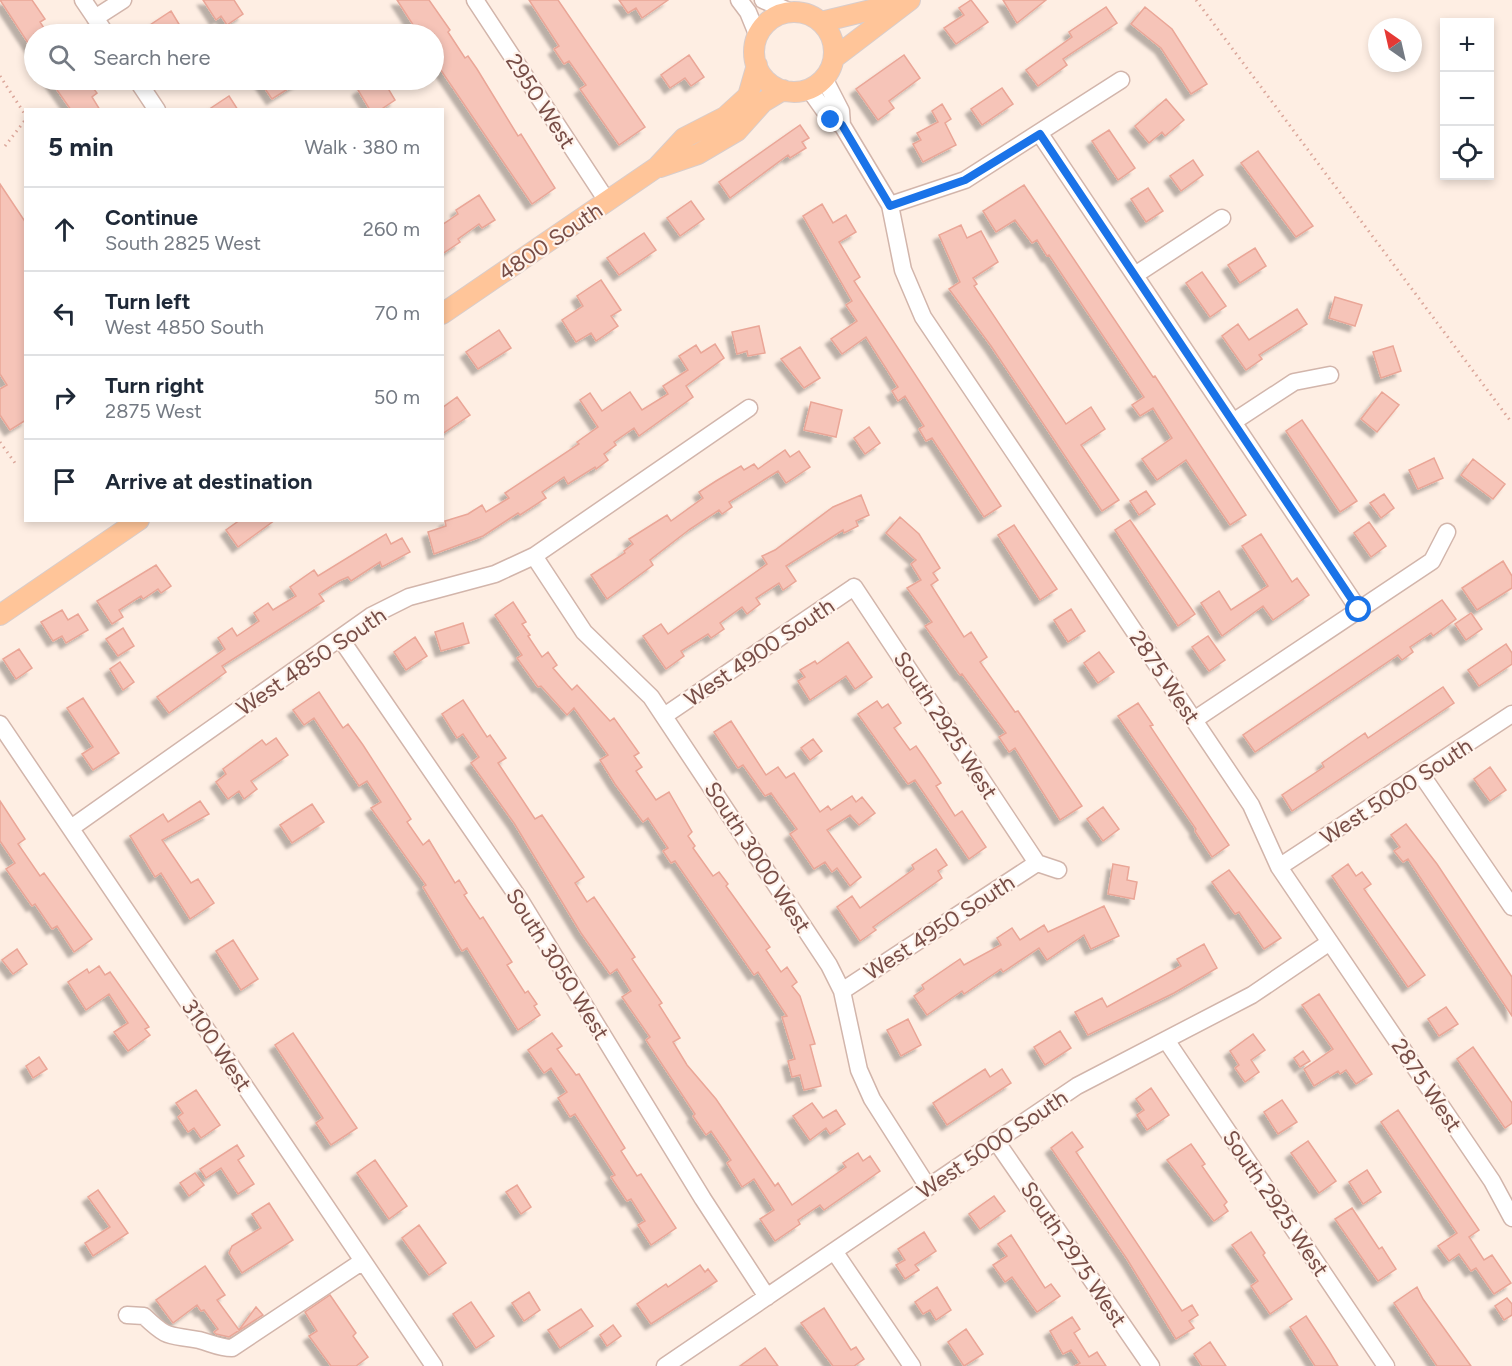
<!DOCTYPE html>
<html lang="en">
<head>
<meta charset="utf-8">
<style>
	:root { --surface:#fff; --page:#f6f6f7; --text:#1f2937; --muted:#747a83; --line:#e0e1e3 }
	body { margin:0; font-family:Figtree,sans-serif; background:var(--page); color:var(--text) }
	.controls { position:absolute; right:18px; top:18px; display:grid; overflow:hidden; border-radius:0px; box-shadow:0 3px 9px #0003 }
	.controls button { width:54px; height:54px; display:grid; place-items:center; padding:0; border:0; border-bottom:2px solid var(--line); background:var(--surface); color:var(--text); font:30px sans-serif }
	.compass { position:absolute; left:1368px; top:18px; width:54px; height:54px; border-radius:50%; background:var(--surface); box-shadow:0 3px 9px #0003; rotate:326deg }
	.stop { position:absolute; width:18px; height:18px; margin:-14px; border:4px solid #1a73e8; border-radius:50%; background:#fff }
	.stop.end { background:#1a73e8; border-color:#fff; box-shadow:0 2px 6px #0008 }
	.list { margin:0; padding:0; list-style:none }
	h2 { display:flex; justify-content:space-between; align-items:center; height:78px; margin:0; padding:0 24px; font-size:26px }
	h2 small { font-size:20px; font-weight:400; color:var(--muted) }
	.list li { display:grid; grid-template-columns:39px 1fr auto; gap:18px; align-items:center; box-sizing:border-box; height:84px; padding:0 24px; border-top:2px solid var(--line) }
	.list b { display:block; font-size:22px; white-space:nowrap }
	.list p { margin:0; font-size:20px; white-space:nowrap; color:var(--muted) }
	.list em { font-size:20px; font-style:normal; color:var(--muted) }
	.icon { flex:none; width:33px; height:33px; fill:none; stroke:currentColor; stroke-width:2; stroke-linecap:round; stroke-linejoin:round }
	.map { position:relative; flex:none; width:1512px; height:1366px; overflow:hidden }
	.search { position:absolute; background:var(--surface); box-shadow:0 3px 9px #0003; left:24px; top:24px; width:420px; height:66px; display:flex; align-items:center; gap:15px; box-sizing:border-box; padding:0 21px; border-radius:33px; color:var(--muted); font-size:22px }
	.panel { position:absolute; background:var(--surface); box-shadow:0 3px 9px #0003; left:24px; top:108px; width:420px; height:414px; border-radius:0px }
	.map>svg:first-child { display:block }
	.building { fill:#f6c4b8; stroke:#eaa697; stroke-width:1.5; filter:url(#shadow) }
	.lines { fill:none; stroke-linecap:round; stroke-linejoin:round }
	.minor-casing { stroke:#d2b5ab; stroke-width:19 }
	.major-casing { stroke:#d9cdcb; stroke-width:22 }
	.path { stroke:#dba79b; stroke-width:3; stroke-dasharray:1.5 4.5; stroke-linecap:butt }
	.minor { stroke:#fff; stroke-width:16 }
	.major { stroke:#ffc599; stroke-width:20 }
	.route { stroke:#1a73e8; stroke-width:8 }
	.labels { text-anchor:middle; stroke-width:4.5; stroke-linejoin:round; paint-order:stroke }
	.street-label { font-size:22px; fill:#784e47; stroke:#fff3eb }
</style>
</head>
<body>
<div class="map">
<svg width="1512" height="1366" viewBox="0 0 1512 1366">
	<defs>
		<filter id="shadow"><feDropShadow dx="-5.5" dy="5.5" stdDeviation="1.5" flood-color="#0004"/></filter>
	</defs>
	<rect width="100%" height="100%" fill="#feeee3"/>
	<path class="building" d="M0 0H32L45 19 40 22 48 34H34V52Z
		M203 0H234L243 14 227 25 221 16 216 20Z
		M397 0H429L450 30 448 32 465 58 468 56 477 69 518 136 521 134 555 188 532 204 434 60V34H419Z
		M529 0H558L645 127 619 145 580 89 586 85 569 61 564 64 554 49 559 46Z
		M619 0H668L642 18 636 8 628 13Z
		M971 0 988 22 956 44 944 28 964 15 959 8Z
		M1003 0H1046L1017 23Z
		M1106 7 1117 23 1063 59 1067 65 1038 86 1026 70 1072 37 1069 32Z
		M1145 7 1172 29 1207 84 1191 94 1161 48 1131 24Z
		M171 11 185 34H156L150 25Z
		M689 55 704 77 691 86 685 78 670 88 661 75Z
		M904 55 920 78 889 101 894 108 878 120 856 89Z
		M50 80H87L97 93 92 97 100 110H71Z
		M259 80H302L272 99Z
		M375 80H383L395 100 380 110H370L358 90Z
		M1002 88 1013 104 982 125 971 109Z
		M229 96 238 110H208Z
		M1166 99 1184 120 1165 136 1162 132 1149 143 1135 126Z
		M942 104 951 119 945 123 956 145 923 162 913 144 921 140 917 133 938 122 932 111Z
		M800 125 809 138 802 142 806 148 790 158 788 155 730 198 719 182Z
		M1109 130 1135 168 1118 180 1092 141Z
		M1258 151 1313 226 1296 237 1241 163Z
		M1193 160 1203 175 1181 191 1170 176Z
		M0 184 26 223V420L10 430 0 415V389L7 385 0 374Z
		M1024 185 1153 377 1155 376 1246 515 1230 525 1186 460 1157 480 1142 459 1172 438 1153 408 1140 416 1132 405 1144 397 1049 255 1047 256 1037 240 1032 243 1015 220 996 232 983 211Z
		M1148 188 1163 211 1146 222 1131 199Z
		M479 195 495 220 482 228 479 224 458 239 460 242 442 254V225L458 214 456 210Z
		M691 201 704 219 680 236 667 218Z
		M822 204 833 223 846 215 856 232 839 242 860 277 854 281 1001 506 984 517 932 438 926 441 919 429 924 426 905 396 898 401 892 391 898 387 866 337 842 354 831 339 857 321 846 305 852 301 803 216Z
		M961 225 967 238 981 231 998 262 973 278 977 284 974 286 1066 424 1091 407 1105 429 1081 445 1119 500 1102 511 991 346 949 289 960 282 939 235Z
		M644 233 656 250 619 275 607 258Z
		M1255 248 1266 266 1240 283 1228 265Z
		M1202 272 1226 306 1210 317 1186 283Z
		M601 280 621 310 611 316 618 326 596 341 591 333 576 342 562 320 583 306 577 296Z
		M1335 297 1362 305 1355 326 1329 318Z
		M1297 309 1307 324 1259 355 1262 359 1246 370 1222 336 1238 324 1249 340Z
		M759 326 765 353 748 356 747 351 737 354 732 332Z
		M499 330 511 348 478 369 466 352Z
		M715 344 724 358 686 386 693 397 639 436 634 428 614 442 616 445 604 454 608 460 596 469 595 467 568 484 564 477 542 492 546 498 520 515 518 513 483 536 434 554 428 532 446 526 445 521 468 514 482 505 486 512 509 498 505 493 579 444 577 442 598 427 580 400 590 393 602 411 630 392 642 410 668 394 663 386 688 370 679 356 696 345 701 353Z
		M1393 346 1401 371 1381 378 1373 352Z
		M800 347 820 378 804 388 781 359Z
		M1382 392 1399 405 1377 432 1361 419Z
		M457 397 470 415 442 434V408Z
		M811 402 842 410 836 437 804 430Z
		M1302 420 1357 501 1340 512 1286 431Z
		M869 427 880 443 865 454 854 438Z
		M785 450 790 457 799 451 810 467 786 483 778 471 729 502 732 507 722 514 719 510 690 529 650 560 653 565 607 599 591 575 625 553 624 551 633 544 629 539 667 515 671 521 703 498 699 492 716 481 741 466 744 470 754 464 758 469Z
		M1434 458 1443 478 1418 489 1409 470Z
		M1473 459 1505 484 1493 499 1461 475Z
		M1146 491 1155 504 1139 515 1130 501Z
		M1384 494 1394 508 1381 518 1370 503Z
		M861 495 869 515 856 521 858 526 844 533 843 530 786 566 796 581 783 590 779 583 756 598 760 604 747 614 742 607 720 623 724 629 711 638 708 634 681 651 684 656 666 669 643 636 661 624 668 634 767 564 762 556 775 550 833 507Z
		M900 517 919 534 940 568 933 573 938 580 931 585 964 637 971 632 987 657 980 662 1015 712 1018 711 1082 806 1060 820 1015 748 1009 752 999 737 1006 733 962 674 960 675 925 626 932 622 907 588 921 580 911 564 916 560 886 533Z
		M240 520H275L238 547 226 530Z
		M1130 520 1195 614 1178 626 1115 530Z
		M1369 522 1386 546 1371 557 1354 533Z
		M1014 525 1057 589 1040 600 998 535Z
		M386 534 391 544 402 538 410 552 382 567 380 562 351 581 348 577 339 581 319 594 324 601 222 666 226 672 169 713 157 697 225 649 218 638 232 628 237 636 259 621 254 613 268 603 273 610 296 596 290 587 314 570 318 576Z
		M1261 534 1292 582 1297 578 1309 595 1273 620 1263 606 1222 636 1201 603 1219 591 1231 610 1268 586 1242 546Z
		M1503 561 1512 576V588L1477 610 1462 588Z
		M156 565 171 586 161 593 158 589 143 599 141 596 119 610 123 617 112 624 97 601Z
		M1442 600 1456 619 1433 636 1431 633 1410 647 1413 652 1402 660 1398 655 1255 752 1243 735Z
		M513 602 526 622 522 624 530 635 528 636 542 657 548 652 557 665 553 668 572 690 577 685 610 721 614 718 639 753 634 756 642 767 636 771 656 800 669 792 692 832 688 836 695 846 693 848 713 876 719 872 728 884 726 886 770 947 766 950 781 972 787 967 797 982 792 986 800 996 815 1044 810 1045 821 1086 804 1090 800 1075 792 1077 788 1061 795 1059 782 1017 787 1016 758 972 754 975 675 861 671 863 663 851 668 848 648 818 643 822 615 784 600 760 608 755 574 708 567 715 541 686 538 687 517 658 522 655 495 615Z
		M1071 609 1085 631 1068 642 1054 620Z
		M62 610 68 620 78 614 88 630 66 643 62 636 53 641 41 622Z
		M1471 613 1482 629 1466 640 1455 624Z
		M463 623 469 643 441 651 435 632Z
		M123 628 134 646 118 656 106 639Z
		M1208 636 1225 660 1209 671 1192 647Z
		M415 637 427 656 406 670 394 652Z
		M848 642 872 677 855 689 846 676 810 700 798 681 805 677 800 670 815 661 817 664Z
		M1506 644 1512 653V664L1479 686 1468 670Z
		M19 649 32 668 16 679 3 659Z
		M1099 652 1114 672 1098 683 1084 663Z
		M120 662 134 682 123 690 110 669Z
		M1443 687 1454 703 1292 811 1282 795 1324 767 1322 763 1365 733 1368 738Z
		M319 692 343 728 348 724 363 745 411 819 407 822 423 845 429 840 455 883 459 880 467 893 464 895 480 919 483 917 512 962 507 965 525 993 528 991 537 1004 534 1006 540 1015 518 1030 467 948 462 951 423 887 426 885 371 808 381 802 367 781 359 786 314 718 304 725 293 710Z
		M83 698 119 753 93 770 82 754 93 747 67 708Z
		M463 700 487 737 490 735 506 758 498 763 535 819 542 815 574 862 584 877 575 883 587 902 594 897 635 957 632 959 662 1003 659 1005 680 1038 673 1042 687 1065 716 1099 775 1186 778 1183 792 1205 846 1167 843 1163 858 1153 863 1161 870 1156 880 1171 824 1210 820 1205 798 1220 800 1224 775 1241 760 1219 774 1210 754 1179 742 1187 727 1163 731 1160 711 1131 706 1135 693 1116 695 1114 646 1040 650 1037 622 997 631 991 617 969 610 974 581 933 514 823 471 763 479 757 463 734 457 738 442 714Z
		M877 701 882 708 888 704 901 723 894 728 910 750 916 746 925 759 941 783 936 786 955 816 962 811 986 847 969 859 915 780 908 784 858 714Z
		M1138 703 1153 725 1150 726 1229 845 1212 857 1195 831 1196 829 1118 716Z
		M731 721 766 775 778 767 786 778 794 773 820 812 828 806 831 810 852 796 856 802 862 797 875 813 859 825 850 815 827 830 861 877 850 886 837 868 832 872 825 862 814 869 790 834 797 829 778 803 771 793 765 796 743 765 738 768 714 732Z
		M276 738 288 755 251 781 257 789 244 799 239 791 228 799 216 782 226 774 223 769 262 740 266 745Z
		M813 739 822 751 810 760 801 748Z
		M1490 767 1506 790 1490 801 1474 779Z
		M0 801 25 839 18 844 40 876 44 873 92 939 74 952 57 926 52 929 35 904 32 906 6 869 15 863 0 841Z
		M200 801 209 814 162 840 191 883 198 879 214 903 190 919 161 873 155 877 130 836 163 814 168 822Z
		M312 804 324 822 292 843 280 825Z
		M1103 807 1119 829 1103 841 1087 819Z
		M1406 824 1437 864 1512 977V1016L1408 859 1403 862 1394 851 1400 847 1391 835Z
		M936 849 947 865 938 871 942 878 873 927 876 930 860 941 837 907 852 896 860 908 914 869 912 865Z
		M1113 864 1129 867 1127 880 1137 882 1134 899 1108 894Z
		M1348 864 1356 876 1362 872 1371 884 1364 889 1425 975 1408 987 1332 876Z
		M1229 870 1281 938 1264 949 1239 912 1235 914 1212 882Z
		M1104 906 1119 936 1091 949 1084 935 1047 960 1039 948 1003 972 1001 969 964 994 962 991 927 1015 914 996 924 989 922 985 960 959 964 965 1001 945 997 938 1012 928 1020 940 1044 925 1048 932Z
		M233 940 258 979 241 990 216 951Z
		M1204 944 1217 968 1174 993 1088 1035 1075 1012 1102 998 1107 1007 1181 966 1177 959Z
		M17 949 27 964 13 974 2 960Z
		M99 966 105 975 110 972 149 1027 145 1029 150 1035 128 1051 114 1032 128 1023 109 994 86 1010 68 982 87 969 89 973Z
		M1319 994 1372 1074 1356 1084 1346 1070 1340 1074 1338 1071 1314 1086 1304 1069 1333 1049 1302 1005Z
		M1446 1007 1458 1024 1439 1036 1428 1019Z
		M908 1019 921 1045 901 1056 887 1030Z
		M1060 1031 1071 1048 1045 1065 1034 1047Z
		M293 1033 357 1128 331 1145 316 1123 323 1118 275 1045Z
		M552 1033 562 1046 557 1049 576 1075 579 1074 625 1148 621 1151 637 1176 641 1174 676 1228 651 1245 638 1225 645 1221 631 1199 627 1201 611 1177 615 1175 575 1114 570 1117 558 1098 567 1092 551 1068 544 1073 528 1050Z
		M1253 1034 1265 1050 1251 1060 1259 1072 1245 1082 1235 1068 1239 1065 1230 1051Z
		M1473 1047 1512 1103V1123L1505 1128 1457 1059Z
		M1303 1051 1310 1061 1300 1067 1294 1058Z
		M39 1057 47 1069 33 1078 26 1066Z
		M985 1069 990 1077 1002 1069 1011 1083 947 1125 933 1103Z
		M1151 1088 1169 1115 1147 1130 1137 1115 1144 1110 1136 1099Z
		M196 1090 220 1125 201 1138 194 1128 188 1132 178 1117 183 1113 176 1103Z
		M1282 1100 1297 1122 1278 1134 1264 1112Z
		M812 1103 823 1118 836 1110 845 1124 830 1134 826 1128 810 1140 793 1116Z
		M1398 1110 1479 1230 1469 1237 1484 1260 1492 1255 1511 1283 1494 1294 1476 1268 1471 1271 1459 1254 1449 1261 1438 1246 1457 1233 1381 1122Z
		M1072 1132 1083 1147 1076 1152 1182 1311 1192 1305 1198 1315 1189 1321 1194 1328 1176 1339 1127 1259 1051 1148Z
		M1308 1141 1336 1181 1319 1193 1291 1153Z
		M1191 1144 1205 1164 1202 1166 1227 1202 1224 1205 1228 1211 1214 1221 1167 1160Z
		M237 1145 244 1156 238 1160 254 1184 238 1194 221 1168 206 1178 200 1169Z
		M375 1160 407 1206 389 1219 357 1173Z
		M1367 1170 1381 1192 1363 1204 1349 1182Z
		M195 1173 204 1185 189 1196 180 1183Z
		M517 1185 531 1207 521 1214 506 1192Z
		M98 1190 128 1233 93 1256 85 1243 110 1227 88 1197Z
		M994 1196 1005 1211 980 1229 969 1214Z
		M269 1203 293 1240 242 1273 229 1253 232 1246 261 1228 252 1214Z
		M1352 1208 1379 1249 1382 1247 1396 1269 1378 1281 1335 1219Z
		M419 1225 446 1263 429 1275 402 1238Z
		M924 1232 936 1251 915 1265 919 1270 905 1279 896 1265 905 1260 898 1249Z
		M1251 1232 1265 1253 1263 1255 1292 1299 1270 1314 1251 1286 1258 1281 1232 1245Z
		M1011 1235 1045 1288 1051 1284 1060 1296 1037 1312 1012 1277 1005 1282 993 1265 1007 1256 998 1244Z
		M700 1265 705 1272 708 1269 717 1281 651 1324 637 1304 666 1284 668 1287Z
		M205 1266 225 1295 217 1300 239 1330 256 1307 263 1315 229 1337 216 1334 214 1332 218 1329 204 1310 201 1311 197 1305 173 1323 156 1300Z
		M937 1287 951 1310 936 1320 930 1310 923 1314 915 1302Z
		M1417 1287 1423 1299 1471 1366H1437L1394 1303Z
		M529 1292 540 1310 524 1321 512 1303Z
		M330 1295 356 1333 353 1336 368 1357 356 1366H331L309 1336 317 1331 305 1312Z
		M1507 1298 1512 1304V1315L1504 1320 1495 1306Z
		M471 1302 494 1336 476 1348 453 1314Z
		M824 1308 851 1350 856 1347 864 1359 854 1366H833L801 1323Z
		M581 1309 593 1326 560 1348 548 1330Z
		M1306 1316 1329 1351 1338 1366H1315L1290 1327Z
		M1072 1317 1080 1329 1074 1333 1089 1357 1097 1352 1106 1366H1075L1080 1363 1071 1350 1063 1354 1050 1331Z
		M613 1325 621 1336 607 1346 600 1335Z
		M966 1329 983 1354 964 1366 948 1342Z
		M1210 1342 1226 1366H1202L1194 1354Z
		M765 1348 778 1366H740Z"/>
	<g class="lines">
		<defs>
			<path id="minor" d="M83 0 106 34
				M475 0 607 201
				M739 0 748 12 757 34
				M763 0 791 12
				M95 18 123 0
				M824 78 841 111 842 125 890 205 903 270 923 317 1251 805 1279 867 1492 1181 1512 1218
				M137 80 157 110
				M809 89 831 120 842 125
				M1040 134 1359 610
				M890 205 965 180 1121 80
				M1135 275 1222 218
				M1233 422 1294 382 1330 375
				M534 556 584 632 651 697 829 965 842 991 859 1070 872 1099 928 1187
				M854 587 1037 863
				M340 638 520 900 703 1199 767 1297
				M664 716 854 587
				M1194 720 1432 561 1447 532
				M0 724 434 1366
				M1421 774 1512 907
				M71 828 371 616 409 597 495 574 534 556 749 408
				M1037 863 1058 870
				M1279 867 1512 714
				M842 991 1037 863
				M1166 1040 1386 1366
				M996 1141 1151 1366
				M834 1251 912 1366
				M127 1315 144 1316C169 1340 168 1334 199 1340 211 1343 219 1348 232 1348L363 1261
				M665 1366 1077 1086 1252 995 1330 942"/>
			<path id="major" d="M754 52a40 40 0 1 1 80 0a40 40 0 1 1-80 0Z
				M821 22 904 2
				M834 58 910 0
				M660 167 698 154 737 131 763 102 783 90
				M442 314 657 167 684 138 725 117 748 96 757 65
				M0 615 139 520"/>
		</defs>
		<use href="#minor" class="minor-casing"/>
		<use href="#major" class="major-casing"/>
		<path class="path" d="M1196 0 1512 423
			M0 76 26 116
			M5 146 26 119
			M0 442 15 463"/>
		<use href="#minor" class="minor"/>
		<use href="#major" class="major"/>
	</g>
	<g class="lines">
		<path class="route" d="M831 120 842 125 890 206 965 180 1040 134 1359 610"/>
	</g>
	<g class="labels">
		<g class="street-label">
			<text transform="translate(541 101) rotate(57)" y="8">2950 West</text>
			<text transform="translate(550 241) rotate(-34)" y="8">4800 South</text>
			<text transform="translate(759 652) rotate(-34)" y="8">West 4900 South</text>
			<text transform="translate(311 661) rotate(-34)" y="8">West 4850 South</text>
			<text transform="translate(1165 677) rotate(56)" y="8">2875 West</text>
			<text transform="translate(946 725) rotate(57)" y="8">South 2925 West</text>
			<text transform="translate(1396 791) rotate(-33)" y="8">West 5000 South</text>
			<text transform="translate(758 857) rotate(57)" y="8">South 3000 West</text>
			<text transform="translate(939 927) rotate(-33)" y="8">West 4950 South</text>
			<text transform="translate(558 964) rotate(58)" y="8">South 3050 West</text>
			<text transform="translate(217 1045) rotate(56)" y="8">3100 West</text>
			<text transform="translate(1427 1085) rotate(56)" y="8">2875 West</text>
			<text transform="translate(992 1144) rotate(-34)" y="8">West 5000 South</text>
			<text transform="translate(1276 1203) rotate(56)" y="8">South 2925 West</text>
			<text transform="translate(1074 1254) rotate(56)" y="8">South 2975 West</text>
		</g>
	</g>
</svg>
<div class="controls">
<button>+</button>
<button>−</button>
<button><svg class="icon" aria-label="locate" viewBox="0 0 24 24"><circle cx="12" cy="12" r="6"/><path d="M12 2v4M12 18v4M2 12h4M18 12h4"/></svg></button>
</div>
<svg class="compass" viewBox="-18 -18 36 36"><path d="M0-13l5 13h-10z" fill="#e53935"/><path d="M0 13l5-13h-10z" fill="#747a83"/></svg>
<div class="stop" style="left:1359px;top:610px"></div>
<div class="stop end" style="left:831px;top:120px"></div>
<div class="search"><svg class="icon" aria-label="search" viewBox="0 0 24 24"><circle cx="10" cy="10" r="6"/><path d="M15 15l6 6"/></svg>Search here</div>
<section class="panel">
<h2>5 min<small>Walk · 380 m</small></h2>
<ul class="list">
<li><svg class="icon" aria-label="ahead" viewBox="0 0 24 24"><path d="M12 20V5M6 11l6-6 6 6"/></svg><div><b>Continue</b><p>South 2825 West</p></div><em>260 m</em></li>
<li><svg class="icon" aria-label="left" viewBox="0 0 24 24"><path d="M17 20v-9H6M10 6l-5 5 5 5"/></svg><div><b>Turn left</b><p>West 4850 South</p></div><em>70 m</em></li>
<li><svg class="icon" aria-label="right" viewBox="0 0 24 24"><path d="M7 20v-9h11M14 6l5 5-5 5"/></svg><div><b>Turn right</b><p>2875 West</p></div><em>50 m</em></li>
<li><svg class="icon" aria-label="arrive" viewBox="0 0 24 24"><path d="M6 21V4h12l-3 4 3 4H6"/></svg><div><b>Arrive at destination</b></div></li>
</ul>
</section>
</div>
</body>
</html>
